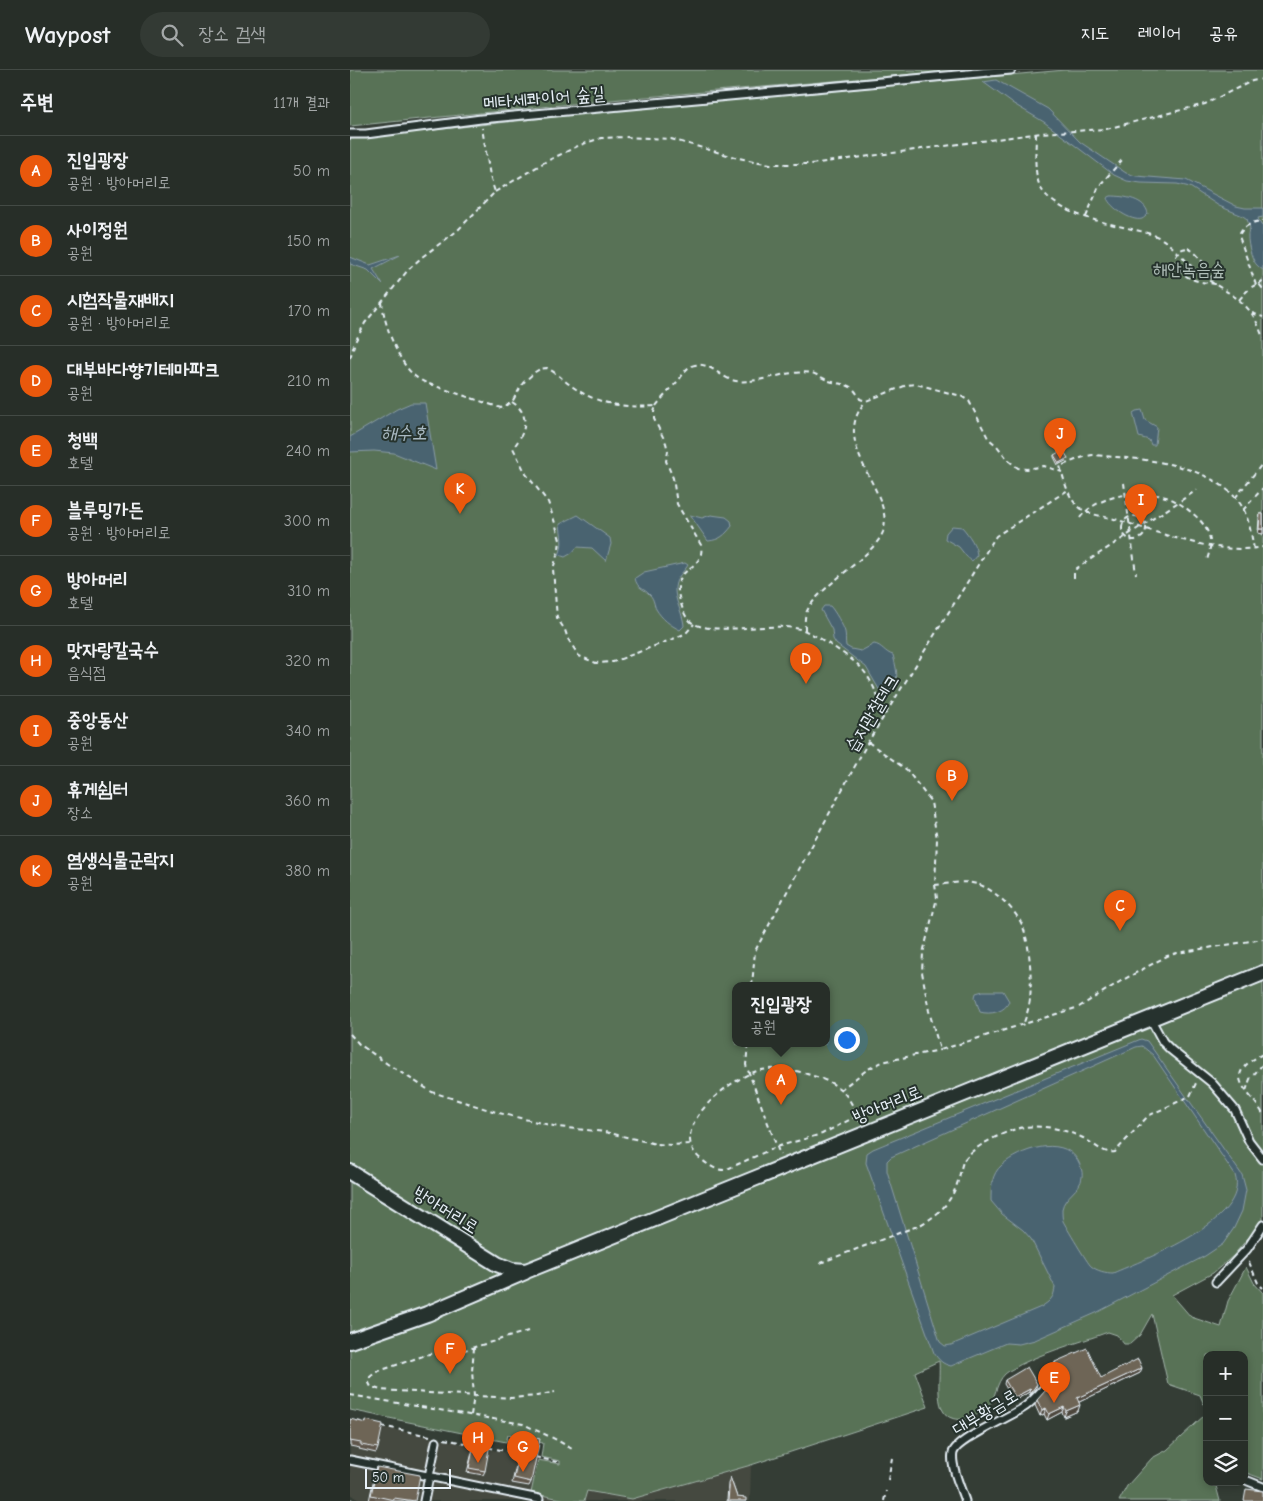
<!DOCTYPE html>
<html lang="ko">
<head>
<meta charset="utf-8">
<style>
	:root { --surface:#272e28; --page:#333a34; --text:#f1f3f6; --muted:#a4a8a8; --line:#434a45; --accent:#ea580c }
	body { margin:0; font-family:"Comic Neue","Poor Story",sans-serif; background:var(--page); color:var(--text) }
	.controls { position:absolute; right:15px; bottom:15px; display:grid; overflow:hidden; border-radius:10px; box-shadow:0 2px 8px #0003 }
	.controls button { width:45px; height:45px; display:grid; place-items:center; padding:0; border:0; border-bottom:1px solid var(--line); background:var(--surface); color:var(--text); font:25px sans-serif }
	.scale { position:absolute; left:15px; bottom:12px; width:86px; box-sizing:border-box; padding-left:5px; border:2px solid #e8f1f8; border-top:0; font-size:14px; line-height:18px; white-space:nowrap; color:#e8f1f8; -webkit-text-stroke:4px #26332d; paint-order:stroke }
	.you { position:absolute; left:496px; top:969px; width:18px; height:18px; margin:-12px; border:4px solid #fff; border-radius:50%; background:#1a73e8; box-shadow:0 0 0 8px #1a73e833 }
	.badge { display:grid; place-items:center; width:32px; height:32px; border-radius:50%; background:var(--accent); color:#fff; font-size:16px; font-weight:700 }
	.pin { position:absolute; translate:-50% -41px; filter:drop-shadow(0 1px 2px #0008) }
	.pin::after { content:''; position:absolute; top:26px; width:18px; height:15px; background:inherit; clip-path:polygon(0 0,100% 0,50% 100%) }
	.popup { position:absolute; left:382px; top:912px; width:98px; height:65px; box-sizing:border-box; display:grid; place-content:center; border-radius:10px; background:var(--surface); filter:drop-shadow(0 1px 4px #0005); font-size:16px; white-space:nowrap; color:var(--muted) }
	.popup b { font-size:19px; color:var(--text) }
	.popup::after { content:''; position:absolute; left:50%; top:100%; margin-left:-10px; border:10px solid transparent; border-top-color:var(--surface) }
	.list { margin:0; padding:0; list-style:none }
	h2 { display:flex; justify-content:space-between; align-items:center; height:65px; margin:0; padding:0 20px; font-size:21px }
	h2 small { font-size:16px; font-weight:400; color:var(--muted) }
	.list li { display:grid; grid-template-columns:32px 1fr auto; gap:15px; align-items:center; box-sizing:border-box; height:70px; padding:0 20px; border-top:1px solid var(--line) }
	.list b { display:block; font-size:19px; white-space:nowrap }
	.list p { margin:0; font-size:16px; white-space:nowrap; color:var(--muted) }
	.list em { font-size:16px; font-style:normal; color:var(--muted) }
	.icon { flex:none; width:28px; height:28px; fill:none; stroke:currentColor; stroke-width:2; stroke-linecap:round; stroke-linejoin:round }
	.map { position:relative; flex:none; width:913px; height:1431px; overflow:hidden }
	header { display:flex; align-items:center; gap:30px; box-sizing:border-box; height:70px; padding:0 25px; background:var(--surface); border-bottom:1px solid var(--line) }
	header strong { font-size:24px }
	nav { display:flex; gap:28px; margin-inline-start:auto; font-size:18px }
	.search { width:350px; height:45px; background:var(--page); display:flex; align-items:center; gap:12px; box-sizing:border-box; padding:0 18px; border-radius:28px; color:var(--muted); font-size:19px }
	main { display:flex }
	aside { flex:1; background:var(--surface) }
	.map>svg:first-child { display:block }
	.built { fill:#45493f }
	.green { fill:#597257; stroke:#a0b2a8; fill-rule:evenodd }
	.water { fill:#4a646f; stroke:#899ca6; fill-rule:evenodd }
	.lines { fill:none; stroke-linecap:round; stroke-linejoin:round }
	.lane-casing { stroke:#e8f1f8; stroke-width:11 }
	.street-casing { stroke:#e8f1f8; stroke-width:18 }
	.path { stroke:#e8f1f8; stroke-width:2; stroke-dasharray:5 4; stroke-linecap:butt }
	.lane { stroke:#26332d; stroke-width:7 }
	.street { stroke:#26332d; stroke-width:14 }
	.wall { fill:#5f574b; stroke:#e8f1f8 }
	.shaded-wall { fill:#4d473d; stroke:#e8f1f8 }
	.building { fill:#6e6557; stroke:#e8f1f8 }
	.labels { text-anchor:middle; stroke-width:4; stroke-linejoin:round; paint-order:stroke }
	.street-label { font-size:18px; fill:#e8f1f8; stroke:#26332d }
	.park-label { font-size:18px; fill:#afbeb8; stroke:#26332d }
	.water-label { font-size:19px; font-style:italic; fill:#a9b9c1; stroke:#26332d }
</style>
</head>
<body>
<header>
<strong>Waypost</strong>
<div class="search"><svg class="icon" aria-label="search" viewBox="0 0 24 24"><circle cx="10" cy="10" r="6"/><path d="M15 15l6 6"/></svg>장소 검색</div>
<nav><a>지도</a><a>레이어</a><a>공유</a></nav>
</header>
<main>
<aside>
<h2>주변<small>11개 결과</small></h2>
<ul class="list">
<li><span class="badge">A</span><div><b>진입광장</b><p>공원 · 방아머리로</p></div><em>50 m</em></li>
<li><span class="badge">B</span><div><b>사이정원</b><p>공원</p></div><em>150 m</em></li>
<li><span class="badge">C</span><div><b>시험작물재배지</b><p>공원 · 방아머리로</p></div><em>170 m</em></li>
<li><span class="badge">D</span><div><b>대부바다향기테마파크</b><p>공원</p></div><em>210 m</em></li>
<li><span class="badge">E</span><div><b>청백</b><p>호텔</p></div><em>240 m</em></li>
<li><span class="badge">F</span><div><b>블루밍가든</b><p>공원 · 방아머리로</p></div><em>300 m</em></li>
<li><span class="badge">G</span><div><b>방아머리</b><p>호텔</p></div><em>310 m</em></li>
<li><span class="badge">H</span><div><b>맛자랑칼국수</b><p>음식점</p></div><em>320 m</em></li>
<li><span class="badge">I</span><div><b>중앙동산</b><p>공원</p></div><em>340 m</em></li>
<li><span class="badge">J</span><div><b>휴게쉼터</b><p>장소</p></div><em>360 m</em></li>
<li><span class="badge">K</span><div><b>염생식물군락지</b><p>공원</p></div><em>380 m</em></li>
</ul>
</aside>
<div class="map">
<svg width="913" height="1431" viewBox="0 0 913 1431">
	<rect width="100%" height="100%" fill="#343d35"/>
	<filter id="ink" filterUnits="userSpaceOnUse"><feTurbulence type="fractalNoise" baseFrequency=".02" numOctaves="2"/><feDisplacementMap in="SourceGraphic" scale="10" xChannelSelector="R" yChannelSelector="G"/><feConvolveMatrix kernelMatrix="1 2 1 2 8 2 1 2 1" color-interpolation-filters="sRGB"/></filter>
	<g filter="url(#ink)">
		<path class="built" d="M0 1351 221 1396 215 1430 221 1431H10L0 1423Z
			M401 1395 400 1431H234L236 1421 282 1429Z"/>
		<path class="green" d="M0 0H613L271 29 0 56Z
			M715 0H913V1160L898 1168 883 1186 863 1203 822 1225 841 1247 871 1257 878 1231 896 1197 904 1213 913 1223V1409L894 1402V1285H857V1342L850 1325 818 1314 802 1244 790 1265 780 1274H774L767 1265 758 1262C726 1274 688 1283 659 1301 647 1308 647 1323 640 1334 636 1340 623 1348 615 1349 580 1354 591 1312 589 1291L565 1302 578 1337 401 1395 282 1429 237 1421 234 1431H221L181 1423 188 1390 210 1394V1391L191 1387 193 1373 158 1365 156 1372 0 1340V69L250 42ZM386 916H476V974H386Z
			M857 1343V1412H865L870 1431H769L777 1416 802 1388 817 1380Z"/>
		<path class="water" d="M646 10 698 39 730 72 776 103 786 106 836 110 886 136 895 138H913V147L908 148 911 155 913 156V200C910 198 906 195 904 191 900 184 895 164 900 158L897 149 893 146 869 136 840 117 827 114 791 113 777 111 764 105 694 52 662 33 633 12Z
			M761 126C774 126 796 129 798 144 796 146 794 148 792 149 781 152 760 137 757 128Z
			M50 185 23 199 33 215 18 200 0 194V187L20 195Z
			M61 333H75L86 400 44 383 24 381 0 382V367L47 339Z
			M792 340 795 350 807 357 805 375H801L799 370 789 367 783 343 786 341Z
			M228 445 260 468 261 474 256 491 242 478 227 477 222 483 215 487 209 485C214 474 211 465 210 454Z
			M340 445 352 448 361 445 376 447 381 451 382 456C375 465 370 470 358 471Z
			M602 456 612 457C619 465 626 475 627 485L622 491 616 486 609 477 595 469 596 463Z
			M335 493 338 495C336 499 331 503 328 508 319 524 333 540 334 556L330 560C320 555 312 549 306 539 304 535 304 529 300 525 294 518 287 519 285 508L294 502Z
			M474 536H480C484 540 494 557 495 562 496 566 495 571 496 576L501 579 511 581 524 574C532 575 535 583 543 585 547 602 552 614 533 625L530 621 516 597 486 574 483 569 482 560 471 540Z
			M633 921H653L659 931C656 942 640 945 630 942L625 927 626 923Z
			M791 969 797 971 892 1105 896 1120 892 1141 884 1158 873 1174 855 1186 746 1243 685 1270 669 1274 656 1273 601 1296C592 1294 589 1290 584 1283L516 1093 517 1083 523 1079ZM792 976 803 985 885 1105C900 1151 795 1189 763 1203 756 1203 747 1201 741 1196 738 1194 715 1155 713 1151 712 1148 712 1142 712 1139 714 1126 731 1120 732 1107 733 1101 730 1094 727 1089 711 1065 669 1080 652 1095 641 1104 641 1118 641 1131L652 1144 673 1160 681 1169 705 1217C704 1228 700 1231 691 1237L601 1275 595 1276 590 1272 537 1101V1091L541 1087 786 977Z"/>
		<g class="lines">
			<defs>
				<path id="lane" d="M0 64H16L131 49 661 0
					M800 948 813 972 821 980 862 1013 874 1027 885 1040 899 1071 913 1089
					M866 1212 897 1179 913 1155
					M0 1390 189 1429
					M898 1411 913 1417
					M74 1431 86 1372
					M615 1431C611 1419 600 1395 603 1383 606 1369 663 1346 676 1336 685 1329 691 1321 698 1314"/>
				<path id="street" d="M0 1102 147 1194 162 1200 176 1201 913 903
					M0 1271 77 1244 175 1202"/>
			</defs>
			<use href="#lane" class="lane-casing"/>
			<use href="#street" class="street-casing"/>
			<path class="path" d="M686 64C686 82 682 110 695 124 719 150 768 154 801 164 822 171 834 191 851 205 868 218 889 225 902 244 907 251 910 260 913 268
				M145 122 195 92 230 75 251 68 275 67 321 69 388 88 420 94H461L691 63 756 59 855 34 902 11 913 9
				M736 147 749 116 772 90
				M838 178C851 185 858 201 865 214 844 211 832 210 825 188 828 180 831 179 838 178Z
				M909 214 913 210
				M906 215 889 166C892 156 904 151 913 151
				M889 230C895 223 900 216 909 214L913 219
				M32 232C34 254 48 293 66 307 68 309 73 311 76 313L151 338 162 332 173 313 185 302 190 299 197 298C207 303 214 311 223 317 248 335 276 338 306 336L304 342V349L316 373 318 381 316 391 323 408 327 434 351 475C356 503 317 494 331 534 333 540 335 547 340 551 358 568 425 550 453 560 465 564 506 590 513 600 523 612 529 630 535 645
				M902 243 913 247
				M0 288 5 272 15 253 58 200 72 187 107 161 145 122 140 106 132 58
				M162 332C181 344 176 362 163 378L176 404 198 432 206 456 210 470 209 479 203 499 207 548 215 560 218 569 229 586 246 593 263 592 328 567 336 563 344 554
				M306 336C312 328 319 321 326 313 333 307 334 297 345 295 361 292 371 309 386 311 411 314 437 299 462 303 468 305 474 309 479 311 496 316 501 312 510 329L516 331 557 315 566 314 611 326 619 331 638 368 647 376 659 391 668 398 677 399 694 396 712 402
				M774 413 786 504
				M885 428 913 393
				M893 440 913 418
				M772 458a12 12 0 1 1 24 0a12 12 0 1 1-24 0Z
				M730 448C747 425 789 419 816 427 825 430 834 436 842 443 850 449 859 459 860 471 861 477 859 484 857 490
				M904 479C901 464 899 445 889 432 862 397 806 390 766 387 758 387 750 385 743 385 732 386 720 393 710 396 714 409 718 429 729 437 739 446 756 446 768 450 810 463 869 486 913 477
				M724 508V501L727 498 847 420
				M455 560C455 554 454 546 457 541 465 523 501 499 517 483 522 478 530 470 533 462 546 422 477 375 516 331
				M518 672 557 700 581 732 587 769 585 815 587 828 573 883 572 902 579 941 590 980 729 937 771 911 817 886 827 883 913 869
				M585 815C598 814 613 810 627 814 643 818 667 841 673 857 680 875 682 910 680 929 679 938 676 947 673 955
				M402 916 405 881 446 805 518 672 646 466 718 420
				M0 964 9 974 39 995 82 1022 149 1043 208 1057 255 1062 306 1074 323 1075 341 1074
				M398 974 396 995 430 1085
				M913 984C869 1006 899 1019 913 1044
				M490 1020 518 999 532 992 590 980
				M896 1021 900 1009 913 994
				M507 1046 472 1064 426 1077 375 1100C365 1100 360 1096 352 1090 312 1060 382 1006 411 1000 429 997 447 1000 463 1006 477 1010 490 1016 498 1028 503 1035 506 1044 510 1052
				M899 1192 908 1213 913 1218
				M470 1193 570 1155C589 1145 602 1131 608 1111 610 1105 611 1097 613 1092 620 1077 659 1059 675 1057 694 1055 714 1059 731 1067 743 1072 751 1084 765 1082L798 1046 840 1026 847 1011
				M178 1261 108 1282 79 1284 26 1302 20 1307 19 1313 21 1317 31 1320 161 1328 187 1326 205 1322
				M0 1325 173 1354 207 1370 222 1379
				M121 1345 124 1326 122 1301 124 1278
				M6 1351 16 1353
				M31 1356 80 1366
				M94 1369 171 1384
				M185 1387 207 1392
				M538 1410 542 1388
				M0 1429 3 1431
				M534 1431 536 1421"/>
			<use href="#lane" class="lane"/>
			<use href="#street" class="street"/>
		</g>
		<path class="wall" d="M704 385 717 390 708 395 704 387Z
			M910 444H913V464L908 463 909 448Z
			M705 1292 751 1308 790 1303 729 1332 728 1341 714 1347 712 1342 697 1350 694 1344 690 1346 685 1335 687 1330 710 1314 703 1298Z
			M655 1310 686 1318 680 1325 679 1322 664 1331 654 1314Z
			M0 1349 28 1378 26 1383 9 1379 10 1378 0 1376Z
			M173 1365 181 1412 179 1416 162 1413Z
			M124 1375 135 1401 133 1405 117 1402Z
			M27 1397 65 1431H19L25 1403Z
			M380 1407 387 1427 396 1431H377L378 1414Z"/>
		<path class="shaded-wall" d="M718 388 717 390 708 395 709 393Z
			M909 459H913V464L908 463Z
			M792 1298 790 1303 725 1334 727 1328Z
			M687 1314 686 1318 680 1325 682 1321Z
			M680 1319 679 1322 664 1331 665 1327Z
			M730 1335 728 1341 714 1347 716 1341Z
			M714 1337 712 1342 697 1350 699 1344Z
			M696 1338 694 1344 690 1346 692 1340Z"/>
		<path class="building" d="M713 380 718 388 709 393 704 385Z
			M910 444H913V459H909Z
			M737 1278 751 1308 788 1289 792 1298 727 1328 730 1335 716 1341 714 1337 699 1344 696 1338 692 1340 687 1330 695 1321 714 1313 705 1292Z
			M677 1297 687 1314 682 1321 680 1319 665 1327 655 1310Z
			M0 1349 16 1353V1350L33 1354 28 1378 11 1375V1373L0 1371Z
			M173 1365 190 1369 181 1412 164 1408Z
			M124 1375 139 1379 135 1401 119 1398Z
			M27 1397 70 1405 65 1431 44 1428V1430L21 1425Z
			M380 1407 387 1427 396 1428V1431H378Z
			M896 1419 913 1421V1431H894Z"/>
	</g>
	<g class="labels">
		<g class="street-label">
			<text transform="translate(194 28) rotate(-5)" y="6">메타세콰이어 숲길</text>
			<text transform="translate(522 643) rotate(-59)" y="6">습지관찰데크</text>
			<text transform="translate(537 1034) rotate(-22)" y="6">방아머리로</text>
			<text transform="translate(96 1140) rotate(32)" y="6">방아머리로</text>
			<text transform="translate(635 1342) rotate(-31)" y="6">대부황금로</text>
		</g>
		<g class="park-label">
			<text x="839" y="205">해안녹음숲</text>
		</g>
		<g class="water-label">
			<text x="54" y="369">해수호</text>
		</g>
	</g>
</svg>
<div class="controls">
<button>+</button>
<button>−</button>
<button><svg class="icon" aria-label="layers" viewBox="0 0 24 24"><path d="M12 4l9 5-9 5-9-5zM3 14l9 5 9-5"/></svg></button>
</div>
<div class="scale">50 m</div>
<div class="you"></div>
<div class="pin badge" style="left:431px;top:1035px">A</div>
<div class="popup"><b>진입광장</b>공원</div>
<div class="pin badge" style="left:602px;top:731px">B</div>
<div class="pin badge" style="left:770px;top:861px">C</div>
<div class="pin badge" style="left:456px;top:614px">D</div>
<div class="pin badge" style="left:704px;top:1333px">E</div>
<div class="pin badge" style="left:100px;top:1304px">F</div>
<div class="pin badge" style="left:173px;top:1402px">G</div>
<div class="pin badge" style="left:128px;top:1393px">H</div>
<div class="pin badge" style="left:791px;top:455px">I</div>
<div class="pin badge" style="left:710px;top:389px">J</div>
<div class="pin badge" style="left:110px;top:444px">K</div>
</div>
</main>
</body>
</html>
